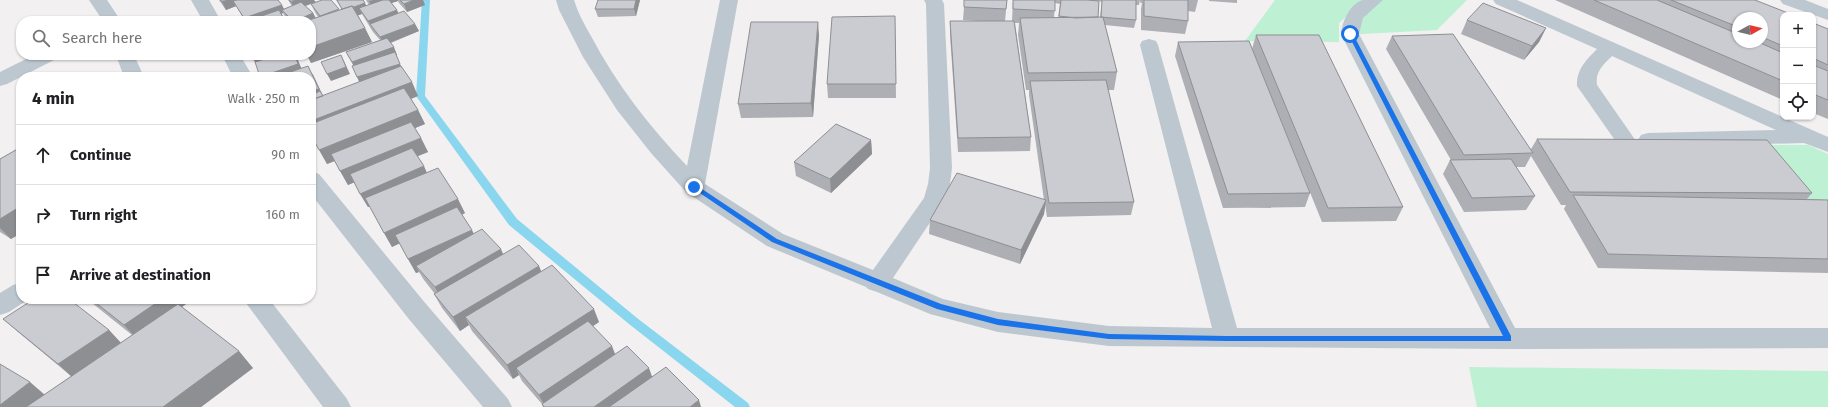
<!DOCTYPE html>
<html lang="en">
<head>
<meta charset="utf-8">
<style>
	:root { --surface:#fff; --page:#f6f6f6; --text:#202124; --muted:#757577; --line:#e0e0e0 }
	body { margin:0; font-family:"Fira Sans",sans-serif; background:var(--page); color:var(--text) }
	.controls { position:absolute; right:12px; top:12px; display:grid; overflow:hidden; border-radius:8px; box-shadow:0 1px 3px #0004 }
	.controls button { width:36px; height:36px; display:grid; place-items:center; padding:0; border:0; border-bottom:1px solid var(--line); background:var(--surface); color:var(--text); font:20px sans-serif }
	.compass { position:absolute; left:1732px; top:12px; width:36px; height:36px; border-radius:50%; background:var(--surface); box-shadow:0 1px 3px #0004; rotate:82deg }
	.stop { position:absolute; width:12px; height:12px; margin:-9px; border:3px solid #1a73e8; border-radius:50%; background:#fff }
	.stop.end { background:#1a73e8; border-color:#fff; box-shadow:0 1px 4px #0008 }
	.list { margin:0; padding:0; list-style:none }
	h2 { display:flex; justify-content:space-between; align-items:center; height:52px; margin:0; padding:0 16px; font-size:17px }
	h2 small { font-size:13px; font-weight:400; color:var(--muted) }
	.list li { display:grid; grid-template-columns:26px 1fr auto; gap:12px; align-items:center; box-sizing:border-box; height:60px; padding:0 16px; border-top:1px solid var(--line) }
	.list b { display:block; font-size:15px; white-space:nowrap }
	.list em { font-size:13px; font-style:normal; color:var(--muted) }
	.icon { flex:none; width:22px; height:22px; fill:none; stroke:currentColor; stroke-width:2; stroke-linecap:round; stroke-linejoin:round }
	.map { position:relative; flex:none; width:1828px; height:407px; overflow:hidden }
	.search { position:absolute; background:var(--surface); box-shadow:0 1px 3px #0004; left:16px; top:16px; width:300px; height:44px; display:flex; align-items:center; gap:10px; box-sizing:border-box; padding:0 14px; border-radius:16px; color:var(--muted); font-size:15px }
	.panel { position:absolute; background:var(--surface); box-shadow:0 1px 3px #0004; left:16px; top:72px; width:300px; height:232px; border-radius:16px }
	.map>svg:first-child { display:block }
	.green { fill:#bef0d3 }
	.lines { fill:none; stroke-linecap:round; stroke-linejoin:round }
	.stream { fill:#8ad6ee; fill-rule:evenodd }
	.minor { fill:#bdc7cf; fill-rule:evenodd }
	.wall { fill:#aeafb5; fill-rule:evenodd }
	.shaded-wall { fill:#8d8f93 }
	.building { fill:#caccd2; stroke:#8d8f93 }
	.route { fill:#1a73e8 }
</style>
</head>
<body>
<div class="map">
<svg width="1828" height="407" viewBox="0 0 1828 407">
	<rect width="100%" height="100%" fill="#f2f0f0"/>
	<path class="green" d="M1275 0H1366L1339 23V42L1245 41Z
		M1379 0H1467L1437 30 1344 35Z
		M1746 145H1808L1828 154V239Z
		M1469 367 1828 371V407H1477Z"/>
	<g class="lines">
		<path class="stream" d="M422 0H430L425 96 517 219 637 318 748 403 750 407H735L629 324 509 225 416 96Z"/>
		<path class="minor" d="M89 0H107L121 21H103Z
			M191 0H209L221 21H203Z
			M556 0H574C578 13 584 24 591 36 616 84 650 127 687 166L720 0H738L705 184 783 234 873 270 924 198 928 184 930 168 926 4 924 0H942L944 4 952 168 950 184 945 200 893 278 943 299 998 312 1109 326 1212 328 1140 45 1142 41 1149 39 1156 41 1158 45 1237 328H1490L1341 34C1342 22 1350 3 1363 0 1369 0 1377 0 1383 0L1363 18 1359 34 1515 328H1828V348L1508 349 1109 346 998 332 930 314 877 292 868 289 866 287 767 246 686 192 651 153 617 110 583 57 559 10Z
			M1493 0H1517L1828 137V152L1804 143 1648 147 1641 145 1638 140 1641 135 1648 133 1776 130 1612 56C1603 65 1595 72 1597 85L1636 141 1633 146 1626 148 1619 146 1577 86C1576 70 1586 60 1597 49L1496 4Z
			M1780 0H1805L1828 9V20L1783 4Z
			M34 55H58L56 59 7 84 0 86V72Z
			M116 55H134L144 77H124Z
			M222 55H240L253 77H233Z
			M311 171 319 174 426 304 508 399 512 407H483L408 318 311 194Z
			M21 283V299H29L9 312 0 315V293L13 285Z
			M243 299H269L347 399 351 407H323Z"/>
	</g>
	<path class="wall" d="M219 0H278L284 9 292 6 288 0H314L305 6 313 13 316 18 318 17 315 12 311 4 339 10 342 9 336 0H363L366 6 369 5 366 0H423L425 5 407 12 399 3 398 1 391 3 397 10 398 13 415 24 419 31 391 43 397 55H396L401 66 418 96 411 99 418 110 425 124 415 128 421 138 428 152 417 156 426 172 465 213 462 215 474 234 503 254 539 266 541 271 599 322 593 326 615 354 701 407H543L542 404 522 381 519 375 513 379 472 331 469 325 460 331 442 308 434 294H435L424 280 419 272 416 273 399 243 392 247 370 207H368L354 182 348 185 335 161 327 164 311 77 255 62 250 55 297 58 301 68 313 74 323 96 359 82 353 65 346 52 380 40 373 32 362 14 358 15 372 42 311 63 307 55H311V21H289L286 18 283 13 282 14 285 21H245L236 6 226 10Z
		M640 0 636 16 598 17 595 9Z
		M1007 0 1005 21H1012L1013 0H1091L1095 1V0H1140L1139 5H1136V20L1134 28 1105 25 1117 72 1114 90H1108L1134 202 1131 215 1047 217 1045 204 1044 214 1020 264 929 234 930 220 1044 200 1029 95V90H1026L1018 35 1019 23H1015L1031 137 1030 151 958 152 950 35V21H978L963 20 964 7ZM1099 1 1102 2 1100 17H1098ZM1055 3 1060 4 1058 18H1054Z
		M1140 0H1198L1195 12 1188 11V21L1185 34 1141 30V9L1142 3 1139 2Z
		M1209 0H1237V3L1209 1Z
		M1555 0H1755L1783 15V100ZM1738 18H1762V42H1738Z
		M895 16 896 98H828L827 84Z
		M1467 20 1546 28 1539 42 1524 60 1461 34Z
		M1813 23 1828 29V119L1813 113Z
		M819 35 813 117 741 118 738 104Z
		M1256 35 1403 207 1396 221 1322 222 1252 49Z
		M1392 36 1531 149 1537 139 1812 193 1807 199 1828 200V273L1598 268 1564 209 1566 205H1561L1531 156 1525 167H1516L1535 196 1526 210 1464 212 1443 174 1450 160H1451L1386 49Z
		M1178 42 1310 193 1305 207 1223 208 1175 56Z
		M871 140 872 154 831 193 796 176 794 162Z
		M21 147V233L11 239 0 232V159Z
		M87 299H193L182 307 253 368 201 407H0L44 395 71 376 18 332 3 319 109 330 121 343 132 335Z"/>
	<path class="shaded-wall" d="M228 0H252L226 10 222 2Z
		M296 0H314L316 2 295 10 291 2Z
		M374 0H398V1L373 9 369 1Z
		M414 0H423L425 5 407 12 404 4Z
		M636 0H640L636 16 634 9Z
		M365 3 369 11 359 8 362 14 347 19 344 11Z
		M282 5 286 13 282 10 283 13 262 21H245L244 18Z
		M397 10 400 18 370 24 368 21Z
		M313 13 317 21H295Z
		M818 22 819 35 813 117 811 103Z
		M415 24 419 31 384 45 380 37Z
		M365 28 372 42 311 63 307 55H311V47Z
		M1546 28 1539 42 1524 60 1532 46Z
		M394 47 397 55H396L403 71 361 85 357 77 356 70 352 62Z
		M261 55H286L257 66 253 58Z
		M295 55 297 58 303 72 288 77H260Z
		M341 55 350 74 331 81 327 74Z
		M308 66 323 96 311 101V91Z
		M412 82 418 96 311 138V121Z
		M418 110 425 124 327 164 319 150Z
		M421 138 428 152 348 185 340 171Z
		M871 140 872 154 831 193 830 179Z
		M424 166 430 180 368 207 360 194Z
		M458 199 465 213 392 247 384 233Z
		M1046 200 1044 214 1020 264 1021 250Z
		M21 206V233L11 239 0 228V219Z
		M472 230 478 244 416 266 419 272 416 273 408 259Z
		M501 249 507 263 442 301 435 287Z
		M539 266 544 279 465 317 469 325 460 331 453 317Z
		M162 299H193L137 339 124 325Z
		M594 309 599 322 521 374 516 368 519 375 513 379 507 365Z
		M109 330 121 343 72 377 58 364Z
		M612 346 617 359 545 407 539 395Z
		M239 351 253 368 201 407H163Z
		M649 368 654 382 618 407H594Z
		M30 382 45 395 30 407H0V405Z
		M699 400 701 407H690Z"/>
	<path class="building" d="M220 0H228L222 2Z
		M237 0H278L282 5 244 18 233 1Z
		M289 0H296L291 2Z
		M322 0H331L339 9 320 16 311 4Z
		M337 0H363L365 3 354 7 352 6 342 9Z
		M383 0H389L397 10 368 21 359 8Z
		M400 0H414L404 4Z
		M598 0H636L634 9H595Z
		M964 0H1007L1006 9 964 7Z
		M1013 0H1055V11L1013 9Z
		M1061 0H1087L1099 1 1098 17 1076 18 1059 16Z
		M1102 0H1136V20L1101 17Z
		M1144 0H1188V21L1144 16Z
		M1594 0H1657L1738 34V42H1758L1783 53V81Z
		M1671 0H1755L1793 15H1783V46L1762 37V18H1738V27Z
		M301 2 313 13 295 21H293L282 10Z
		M1483 3 1546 28 1532 46 1467 20Z
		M352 6 365 28 311 47V21H306Z
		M279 10 285 21H247Z
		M404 11 415 24 380 37 370 24Z
		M895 16 896 84H827L832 17Z
		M1103 17 1117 72 1028 73 1020 18Z
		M950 21H1014L1031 137 958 138Z
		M751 22H818L811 103 738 104Z
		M1813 23 1828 29V65L1813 58Z
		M1453 34 1533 153 1464 155 1392 36Z
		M1256 35H1319L1403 207 1328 208Z
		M387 38 394 47 352 62 346 52Z
		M1249 41 1310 193 1228 194 1178 42Z
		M395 52 400 64 357 77 352 66Z
		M251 55H261L253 58Z
		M278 55H295L298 64 260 77 255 62Z
		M341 55 346 67 327 74 321 62Z
		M1813 65 1828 71V100L1813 94Z
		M308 66 319 89 311 91V77H276Z
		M401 66 412 82 311 121V100Z
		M1106 80 1134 202 1049 203 1030 81Z
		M404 88 418 110 319 150 311 135V124Z
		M320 91 323 96 311 100V95Z
		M411 122 421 138 340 171 331 154Z
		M836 124 871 140 830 179 794 162Z
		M1537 139 1767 140 1812 193 1570 192Z
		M21 147V206L0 219V159Z
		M412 148 424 166 360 194 350 174Z
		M1511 159 1535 196 1472 198 1450 160Z
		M438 168 458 199 384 233 365 198Z
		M957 173 1046 200 1021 250 930 220Z
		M1573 195 1828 200V259L1608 254Z
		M457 207 472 230 408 259 395 235Z
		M482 229 501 249 435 287 416 266Z
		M519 245 539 266 453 317 434 294Z
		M552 265 594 309 507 365 465 317Z
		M34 299H69L109 330 58 364 3 319Z
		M91 299H162L124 325Z
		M178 304 239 351 163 407H26Z
		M588 321 612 346 539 395 516 368Z
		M627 346 649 368 594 407H544L542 404Z
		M0 364 30 382 0 405Z
		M666 367 699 400 690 407H609Z"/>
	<path class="route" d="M1350 33 1353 34 1511 336V341H1227L1109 339 998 325 937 309 772 242 691 187 696 185 777 239 941 304 998 319 1109 334 1227 336H1503L1348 34Z"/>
</svg>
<div class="controls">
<button>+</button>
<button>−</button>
<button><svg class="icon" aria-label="locate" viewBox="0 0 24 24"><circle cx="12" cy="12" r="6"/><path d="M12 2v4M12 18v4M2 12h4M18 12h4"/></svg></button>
</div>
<svg class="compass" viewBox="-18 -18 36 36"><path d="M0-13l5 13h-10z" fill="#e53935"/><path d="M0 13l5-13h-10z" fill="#757577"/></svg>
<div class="stop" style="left:1350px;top:34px"></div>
<div class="stop end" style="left:694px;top:187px"></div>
<div class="search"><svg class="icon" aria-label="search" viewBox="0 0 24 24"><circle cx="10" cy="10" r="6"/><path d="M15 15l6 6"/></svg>Search here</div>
<section class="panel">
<h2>4 min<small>Walk · 250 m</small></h2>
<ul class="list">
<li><svg class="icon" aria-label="ahead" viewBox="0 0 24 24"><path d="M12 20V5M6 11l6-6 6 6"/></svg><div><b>Continue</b></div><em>90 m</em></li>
<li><svg class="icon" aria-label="right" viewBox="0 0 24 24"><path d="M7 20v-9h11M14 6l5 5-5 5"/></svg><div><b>Turn right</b></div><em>160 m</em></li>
<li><svg class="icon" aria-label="arrive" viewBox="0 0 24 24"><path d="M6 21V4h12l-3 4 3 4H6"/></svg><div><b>Arrive at destination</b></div></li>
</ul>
</section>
</div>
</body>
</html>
